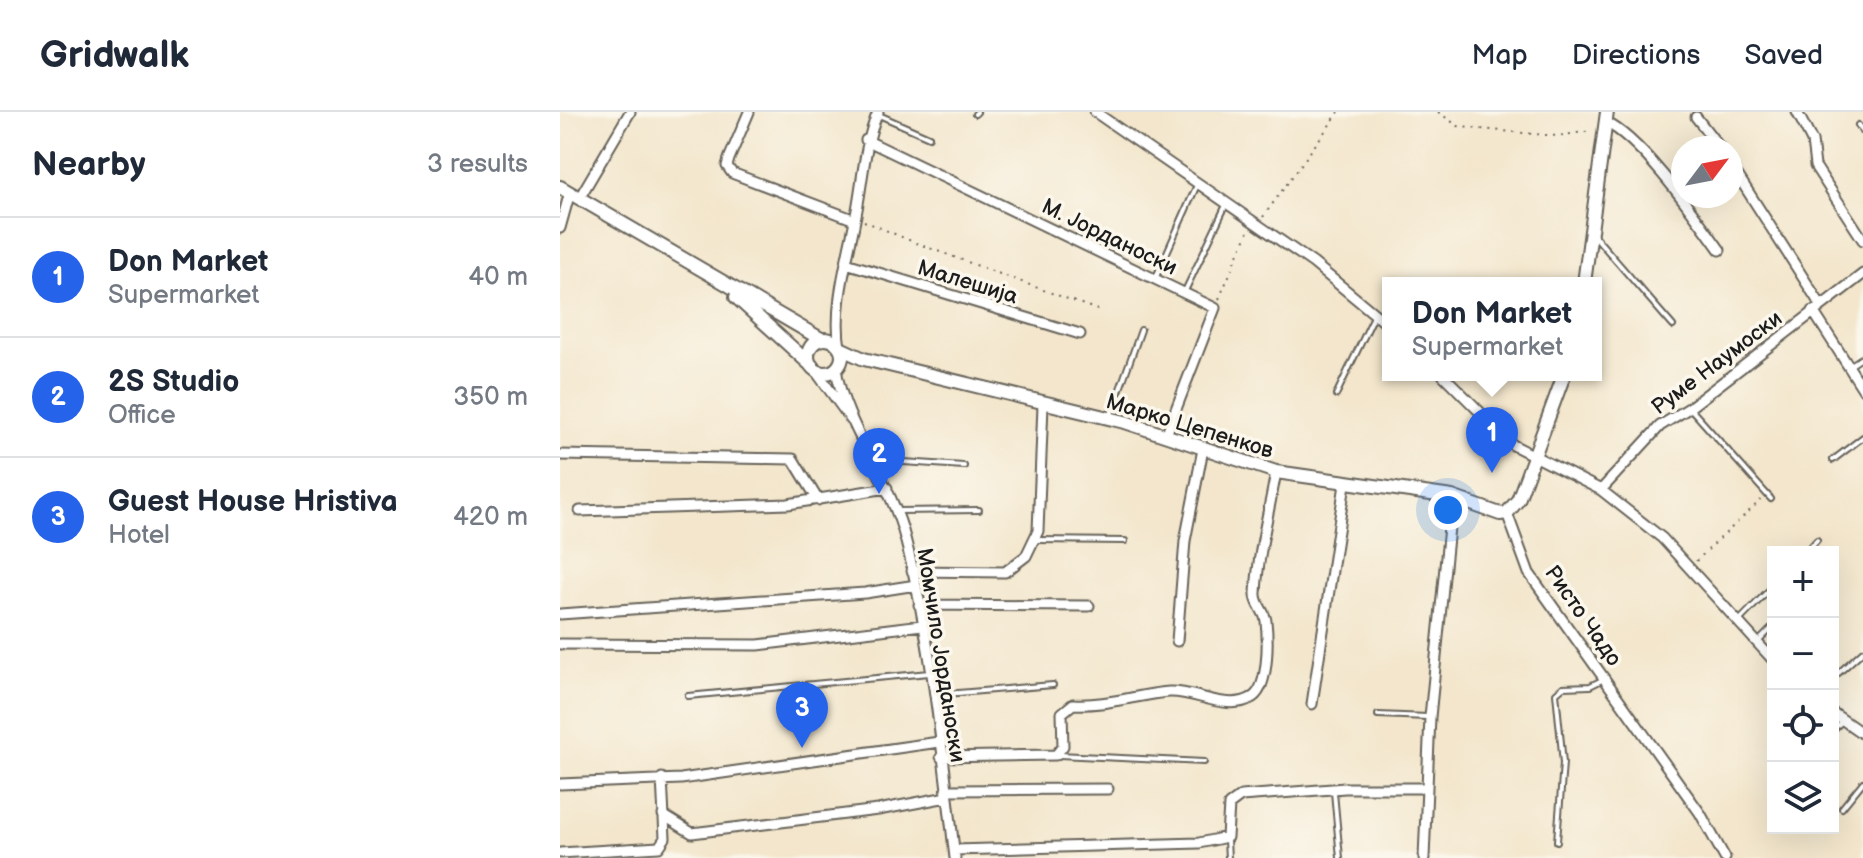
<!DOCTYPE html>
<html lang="en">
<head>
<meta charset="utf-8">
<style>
	:root { --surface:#fff; --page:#f2f2f3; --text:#1f2937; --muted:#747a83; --line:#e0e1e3; --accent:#2563eb }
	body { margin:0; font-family:"Balsamiq Sans",sans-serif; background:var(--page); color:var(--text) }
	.controls { position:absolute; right:24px; bottom:24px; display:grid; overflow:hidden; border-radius:0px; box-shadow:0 8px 32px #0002 }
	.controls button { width:72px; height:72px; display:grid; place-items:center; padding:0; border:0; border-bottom:2px solid var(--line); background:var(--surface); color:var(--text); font:40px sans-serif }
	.compass { position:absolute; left:1111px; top:24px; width:72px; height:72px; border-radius:50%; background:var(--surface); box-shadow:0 8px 32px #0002; rotate:58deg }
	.you { position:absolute; left:888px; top:398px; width:28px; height:28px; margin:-20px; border:6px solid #fff; border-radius:50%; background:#1a73e8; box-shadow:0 0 0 12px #1a73e833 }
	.badge { display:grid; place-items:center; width:52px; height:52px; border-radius:50%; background:var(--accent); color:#fff; font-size:26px; font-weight:700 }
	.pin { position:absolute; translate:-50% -66px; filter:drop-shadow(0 2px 4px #0008) }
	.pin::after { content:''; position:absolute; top:42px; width:28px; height:24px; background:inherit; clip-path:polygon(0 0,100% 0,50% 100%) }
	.popup { position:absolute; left:822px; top:165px; width:220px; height:104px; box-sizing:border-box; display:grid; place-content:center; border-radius:0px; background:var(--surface); filter:drop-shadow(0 2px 6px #0005); font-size:26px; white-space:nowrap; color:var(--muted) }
	.popup b { font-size:30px; color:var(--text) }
	.popup::after { content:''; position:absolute; left:50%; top:100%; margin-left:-16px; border:16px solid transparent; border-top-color:var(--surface) }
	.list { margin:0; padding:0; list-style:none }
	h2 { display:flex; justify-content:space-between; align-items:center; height:104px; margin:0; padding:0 32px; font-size:34px }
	h2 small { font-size:26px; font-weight:400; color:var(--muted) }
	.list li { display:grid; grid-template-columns:52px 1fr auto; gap:24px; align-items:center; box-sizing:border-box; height:120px; padding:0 32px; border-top:2px solid var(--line) }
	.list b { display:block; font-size:30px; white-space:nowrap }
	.list p { margin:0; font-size:26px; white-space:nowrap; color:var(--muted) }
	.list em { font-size:26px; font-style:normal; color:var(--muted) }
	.icon { flex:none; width:44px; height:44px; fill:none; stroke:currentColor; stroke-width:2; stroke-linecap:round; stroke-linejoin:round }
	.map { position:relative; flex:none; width:1303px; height:746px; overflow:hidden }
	header { display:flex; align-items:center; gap:48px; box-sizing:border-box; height:112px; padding:0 40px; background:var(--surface); border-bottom:2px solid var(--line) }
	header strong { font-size:38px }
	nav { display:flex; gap:44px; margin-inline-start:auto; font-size:28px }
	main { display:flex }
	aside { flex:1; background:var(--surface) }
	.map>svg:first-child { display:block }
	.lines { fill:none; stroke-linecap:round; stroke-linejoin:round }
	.lane-casing { stroke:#67635a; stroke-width:8 }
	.street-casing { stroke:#67635a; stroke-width:13 }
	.secondary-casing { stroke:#67635a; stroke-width:16 }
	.path { stroke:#67635a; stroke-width:2; stroke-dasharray:2 6; stroke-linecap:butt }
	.lane { stroke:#fff; stroke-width:4 }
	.street { stroke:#fff; stroke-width:9 }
	.secondary { stroke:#fff; stroke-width:12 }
	.labels { text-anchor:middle; stroke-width:7; stroke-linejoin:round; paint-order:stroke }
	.street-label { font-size:22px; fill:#1c1c1c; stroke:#fbf7ec }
</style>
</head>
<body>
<header>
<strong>Gridwalk</strong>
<nav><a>Map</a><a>Directions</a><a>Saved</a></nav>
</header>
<main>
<aside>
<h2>Nearby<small>3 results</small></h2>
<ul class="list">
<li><span class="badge">1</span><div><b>Don Market</b><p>Supermarket</p></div><em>40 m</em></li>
<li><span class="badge">2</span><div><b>2S Studio</b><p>Office</p></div><em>350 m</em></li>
<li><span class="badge">3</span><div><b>Guest House Hristiva</b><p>Hotel</p></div><em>420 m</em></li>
</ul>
</aside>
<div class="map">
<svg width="1303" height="746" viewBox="0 0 1303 746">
	<rect width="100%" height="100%" fill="#fbf7ec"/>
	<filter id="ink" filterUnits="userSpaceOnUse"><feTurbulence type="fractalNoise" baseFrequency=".0125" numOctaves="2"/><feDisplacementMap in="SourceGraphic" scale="16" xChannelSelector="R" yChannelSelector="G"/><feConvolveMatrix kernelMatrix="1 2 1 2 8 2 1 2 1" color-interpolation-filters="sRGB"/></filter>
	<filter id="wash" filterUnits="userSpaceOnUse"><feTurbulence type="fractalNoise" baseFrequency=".006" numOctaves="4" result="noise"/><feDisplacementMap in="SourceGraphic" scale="32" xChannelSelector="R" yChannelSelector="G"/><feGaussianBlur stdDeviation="1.8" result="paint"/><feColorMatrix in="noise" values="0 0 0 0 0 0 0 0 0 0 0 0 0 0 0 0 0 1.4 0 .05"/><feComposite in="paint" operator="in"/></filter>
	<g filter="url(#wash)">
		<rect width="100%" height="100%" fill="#f3e6cc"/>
	</g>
	<g filter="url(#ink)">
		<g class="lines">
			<defs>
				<path id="lane" d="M415 2 417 0
					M319 3 369 25
					M1298 13 1303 20
					M1032 121 1113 214
					M596 165 637 73
					M625 179 666 93
					M1291 253 1303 245
					M776 283 815 202
					M1130 296 1211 387
					M550 305 581 218
					M1273 348 1303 325
					M317 354 328 349 404 354
					M338 399 419 398
					M477 428 565 429
					M1246 440 1257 428
					M1180 508 1213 474
					M1199 529 1213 515
					M1273 566 1303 539
					M374 583 493 573
					M128 584 369 561
					M818 603 868 605
					M1273 618 1281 610
					M499 643 644 650
					M774 680 780 746
					M1282 696 1303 670
					M667 728 668 746
					M997 729 1003 651 996 581 1003 575 1030 574 1044 567"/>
				<path id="street" d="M189 0 169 47 167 54 172 61 295 108
					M535 0 753 151 828 213
					M1237 0 1252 29 1255 54 1303 128
					M1136 5 1160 36
					M1045 10C1081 26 1136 105 1160 138
					M306 28 655 196 606 323
					M1171 53 1260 192
					M20 85 70 0
					M0 116 10 80
					M286 151 520 222
					M1253 199 1303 277
					M280 236C273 194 287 150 295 108 303 71 303 36 318 0
					M252 254 292 309
					M276 256C283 311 331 369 345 426 371 525 383 644 395 746
					M883 263 953 333 1041 378 1102 426 1213 548
					M0 343 233 347 258 388
					M1041 378 1100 314 1129 296 1303 162
					M20 399 228 392 327 376
					M947 401 969 461 1140 701 1165 746
					M352 459 445 460 466 444 478 419 483 293
					M359 493 529 494
					M0 502 305 481 356 473
					M617 529 625 429 643 337
					M0 532 198 533 362 513
					M752 592 785 372
					M1273 601 1303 622
					M381 645 496 643 503 634 502 601 513 592C546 594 576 583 609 580 634 578 668 601 693 585 709 574 708 527 706 509 705 499 695 492 696 481 698 441 709 400 716 360
					M0 672 121 667 379 630
					M386 678 548 677
					M103 703 132 721 318 698 387 685
					M394 738 639 731 667 725 669 693 681 684 785 676H865
					M0 741 99 735 105 726 102 666
					M864 746 870 605 892 385"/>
				<path id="secondary" d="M0 75 261 227
					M1024 171 1047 0
					M176 185 252 254
					M248 244a17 17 0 1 1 34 0a17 17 0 1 1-34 0Z
					M280 236 304 247 565 310 716 360 892 385 940 402 947 401 958 388 1004 263"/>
			</defs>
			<use href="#lane" class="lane-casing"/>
			<use href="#street" class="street-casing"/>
			<use href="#secondary" class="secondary-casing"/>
			<path class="path" d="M878 0 898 14 909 16 997 24 1031 19
				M703 105 779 0
				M304 109 356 131 543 200
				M659 187 688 120
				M1136 449 1201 388"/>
			<use href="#lane" class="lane"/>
			<use href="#street" class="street"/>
			<use href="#secondary" class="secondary"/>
		</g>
	</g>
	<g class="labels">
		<g class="street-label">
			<text transform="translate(550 124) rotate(26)" y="8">М. Јорданоски</text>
			<text transform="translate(408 169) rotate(17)" y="8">Малешија</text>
			<text transform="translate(1156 250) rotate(-37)" y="8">Руме Наумоски</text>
			<text transform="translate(630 313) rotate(17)" y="8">Марко Цепенков</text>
			<text transform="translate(1024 503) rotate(55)" y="8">Ристо Чадо</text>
			<text transform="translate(382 543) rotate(81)" y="8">Момчило Јорданоски</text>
		</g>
	</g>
</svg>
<div class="controls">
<button>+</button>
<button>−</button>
<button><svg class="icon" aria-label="locate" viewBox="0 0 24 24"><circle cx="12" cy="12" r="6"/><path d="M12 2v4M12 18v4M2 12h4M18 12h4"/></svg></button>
<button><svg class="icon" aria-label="layers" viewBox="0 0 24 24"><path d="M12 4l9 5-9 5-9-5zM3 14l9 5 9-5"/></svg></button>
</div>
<svg class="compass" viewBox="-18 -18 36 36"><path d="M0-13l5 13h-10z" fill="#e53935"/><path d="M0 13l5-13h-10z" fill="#747a83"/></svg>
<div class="you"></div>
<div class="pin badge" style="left:932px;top:361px">1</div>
<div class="popup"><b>Don Market</b>Supermarket</div>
<div class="pin badge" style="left:319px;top:382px">2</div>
<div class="pin badge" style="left:242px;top:636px">3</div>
</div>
</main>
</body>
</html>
